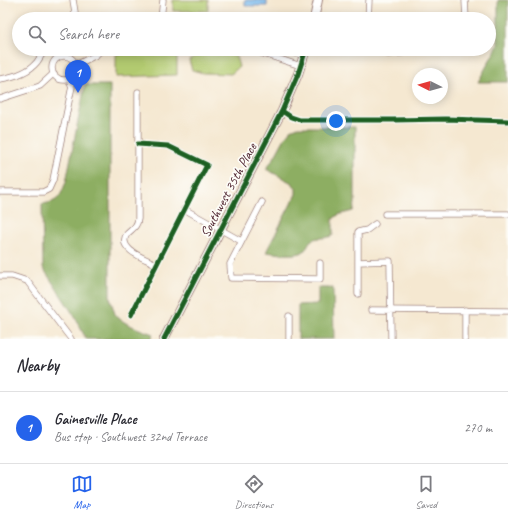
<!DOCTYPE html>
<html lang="en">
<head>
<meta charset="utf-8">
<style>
	:root { --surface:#fff; --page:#f2f2f3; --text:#2b2b33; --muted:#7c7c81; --line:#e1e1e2; --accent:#2563eb }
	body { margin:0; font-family:Caveat,sans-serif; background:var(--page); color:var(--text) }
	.compass { position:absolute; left:412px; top:68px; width:36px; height:36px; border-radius:50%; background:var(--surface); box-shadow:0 2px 10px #0003; rotate:275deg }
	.you { position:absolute; left:336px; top:121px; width:14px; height:14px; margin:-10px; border:3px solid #fff; border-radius:50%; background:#1a73e8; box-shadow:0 0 0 6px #1a73e833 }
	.badge { display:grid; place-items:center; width:26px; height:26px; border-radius:50%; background:var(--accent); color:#fff; font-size:13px; font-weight:700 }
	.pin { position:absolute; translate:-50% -33px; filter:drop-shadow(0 1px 2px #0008) }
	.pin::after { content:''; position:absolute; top:21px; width:14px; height:12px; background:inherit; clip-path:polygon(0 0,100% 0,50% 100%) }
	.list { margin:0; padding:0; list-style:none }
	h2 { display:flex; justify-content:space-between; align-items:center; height:52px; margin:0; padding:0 16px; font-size:17px }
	h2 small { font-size:13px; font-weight:400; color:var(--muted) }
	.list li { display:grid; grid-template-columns:26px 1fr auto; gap:12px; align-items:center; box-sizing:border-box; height:72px; padding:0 16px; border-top:1px solid var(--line) }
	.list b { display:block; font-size:15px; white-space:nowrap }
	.list p { margin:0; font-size:13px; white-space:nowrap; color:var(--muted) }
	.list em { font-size:13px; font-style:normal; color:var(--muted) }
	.icon { flex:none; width:22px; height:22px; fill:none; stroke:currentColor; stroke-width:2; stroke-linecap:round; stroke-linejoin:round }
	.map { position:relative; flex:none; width:508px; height:339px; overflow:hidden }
	.search { position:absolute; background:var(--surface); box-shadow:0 2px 10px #0003; left:12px; right:12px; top:12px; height:44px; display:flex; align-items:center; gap:10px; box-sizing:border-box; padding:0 14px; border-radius:22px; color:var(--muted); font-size:15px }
	.sheet { height:124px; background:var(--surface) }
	nav { display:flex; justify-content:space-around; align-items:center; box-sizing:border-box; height:56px; border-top:1px solid var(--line); background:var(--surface); font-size:11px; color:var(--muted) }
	nav a { display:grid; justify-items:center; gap:2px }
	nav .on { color:var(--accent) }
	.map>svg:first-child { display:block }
	.green { fill:#b2ca70; stroke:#7e744e }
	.forest { fill:#8dae62; stroke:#6c6646 }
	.water { fill:#78b9ed; stroke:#616c8c }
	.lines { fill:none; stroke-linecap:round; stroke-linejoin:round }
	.street-casing { stroke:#a0847e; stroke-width:7 }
	.secondary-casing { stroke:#a0847e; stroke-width:10 }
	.street { stroke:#fff; stroke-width:5.5 }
	.secondary { stroke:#fff; stroke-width:8 }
	.cycleway-casing { stroke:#fdfcf7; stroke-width:8 }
	.cycleway { stroke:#1b5e20; stroke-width:5 }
	.labels { text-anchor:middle; stroke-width:3.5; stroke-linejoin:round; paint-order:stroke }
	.street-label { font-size:14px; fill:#4a1f2b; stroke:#fdfcf7 }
</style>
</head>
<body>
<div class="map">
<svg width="508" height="339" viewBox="0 0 508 339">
	<rect width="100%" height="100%" fill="#fdfcf7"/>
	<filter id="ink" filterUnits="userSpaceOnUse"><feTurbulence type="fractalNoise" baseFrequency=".025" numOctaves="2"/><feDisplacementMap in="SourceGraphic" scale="8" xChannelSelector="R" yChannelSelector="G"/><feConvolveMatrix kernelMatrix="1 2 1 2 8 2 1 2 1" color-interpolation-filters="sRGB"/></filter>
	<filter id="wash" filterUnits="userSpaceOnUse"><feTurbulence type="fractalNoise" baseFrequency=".012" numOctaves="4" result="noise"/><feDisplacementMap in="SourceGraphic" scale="16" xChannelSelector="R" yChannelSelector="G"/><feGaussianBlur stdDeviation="0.9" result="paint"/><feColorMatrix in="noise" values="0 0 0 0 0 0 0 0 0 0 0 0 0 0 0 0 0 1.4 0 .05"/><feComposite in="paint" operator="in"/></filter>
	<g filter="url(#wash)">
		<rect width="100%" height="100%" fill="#f5e8d1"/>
		<path class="green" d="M173 0H208V11H173Z
			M177 52V75L116 77V54Z
			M201 53H226L236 56 239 67 231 74 203 73 192 70 189 60Z"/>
		<path class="forest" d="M498 0H508V82H478L498 45Z
			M85 85H110V298C112 303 113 309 115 314 120 323 142 330 153 334L151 339H86L75 317 43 268 42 204C59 202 60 197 66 182Z
			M298 127H355V204L353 211 338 215 333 219V235C327 239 321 237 314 239 308 241 308 247 304 251 299 257 274 253 266 252L296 194V188L292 183 266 169 274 158 286 136 291 130Z
			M318 288H333L334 339H298V305L318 304Z"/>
		<path class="water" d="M245 0H267V6H245Z"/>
	</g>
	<g filter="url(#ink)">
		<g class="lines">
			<defs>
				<path id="street" d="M73 0 75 12 74 19
					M465 0 466 19
					M161 19 163 0
					M368 19 369 0
					M53 49 58 57
					M249 49 301 66
					M285 49 304 56
					M378 49 388 54 443 49
					M52 68a12 12 0 1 1 24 0a12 12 0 1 1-24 0Z
					M76 65 96 55 102 49
					M0 79C13 77 28 73 37 62 40 58 42 53 46 49
					M138 92V219C137 227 132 229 127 234 116 249 146 259 156 264
					M0 99 40 86 53 74
					M282 111 291 117 300 120H393L446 119 508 121
					M0 192H43L49 189 53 180 71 91 72 87 69 79
					M262 202 230 264 231 278 320 279V263
					M184 209 241 241
					M385 214H508
					M358 262 390 261 391 339
					M0 276H12L27 281 71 339
					M358 294V232L367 230 375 224
					M371 310 508 311
					M465 310V339
					M131 315 207 165 168 146 138 144
					M289 316V339"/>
				<path id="secondary" d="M314 19 318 0
					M164 339 282 111 298 74 306 49"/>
			</defs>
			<use href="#street" class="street-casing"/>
			<use href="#secondary" class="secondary-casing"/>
			<use href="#street" class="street"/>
			<use href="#secondary" class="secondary"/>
			<defs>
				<path id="cycleway" d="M282 111 291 117 300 120H393L446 119 508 121
					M131 315 207 165 168 146 138 144
					M164 339 282 111 298 74 306 49"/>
			</defs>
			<use href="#cycleway" class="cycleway-casing"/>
			<use href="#cycleway" class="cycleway"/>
		</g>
	</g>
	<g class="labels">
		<g class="street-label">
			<text transform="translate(228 190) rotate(-62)" y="5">Southwest 35th Place</text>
		</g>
	</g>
</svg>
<svg class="compass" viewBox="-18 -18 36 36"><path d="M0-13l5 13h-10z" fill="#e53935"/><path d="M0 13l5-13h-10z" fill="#7c7c81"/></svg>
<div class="you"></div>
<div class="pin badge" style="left:78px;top:93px">1</div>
<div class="search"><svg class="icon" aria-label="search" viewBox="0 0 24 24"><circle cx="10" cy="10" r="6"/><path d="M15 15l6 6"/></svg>Search here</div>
</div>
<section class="sheet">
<h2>Nearby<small></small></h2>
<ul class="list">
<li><span class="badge">1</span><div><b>Gainesville Place</b><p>Bus stop · Southwest 32nd Terrace</p></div><em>270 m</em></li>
</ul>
</section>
<nav>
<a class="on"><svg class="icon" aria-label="map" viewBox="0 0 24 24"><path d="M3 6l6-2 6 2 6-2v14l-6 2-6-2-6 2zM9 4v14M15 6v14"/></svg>Map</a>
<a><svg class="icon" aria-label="directions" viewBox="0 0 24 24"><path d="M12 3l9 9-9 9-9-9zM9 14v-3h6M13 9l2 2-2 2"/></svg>Directions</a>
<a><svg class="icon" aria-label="saved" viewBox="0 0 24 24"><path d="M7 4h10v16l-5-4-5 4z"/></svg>Saved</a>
</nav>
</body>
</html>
